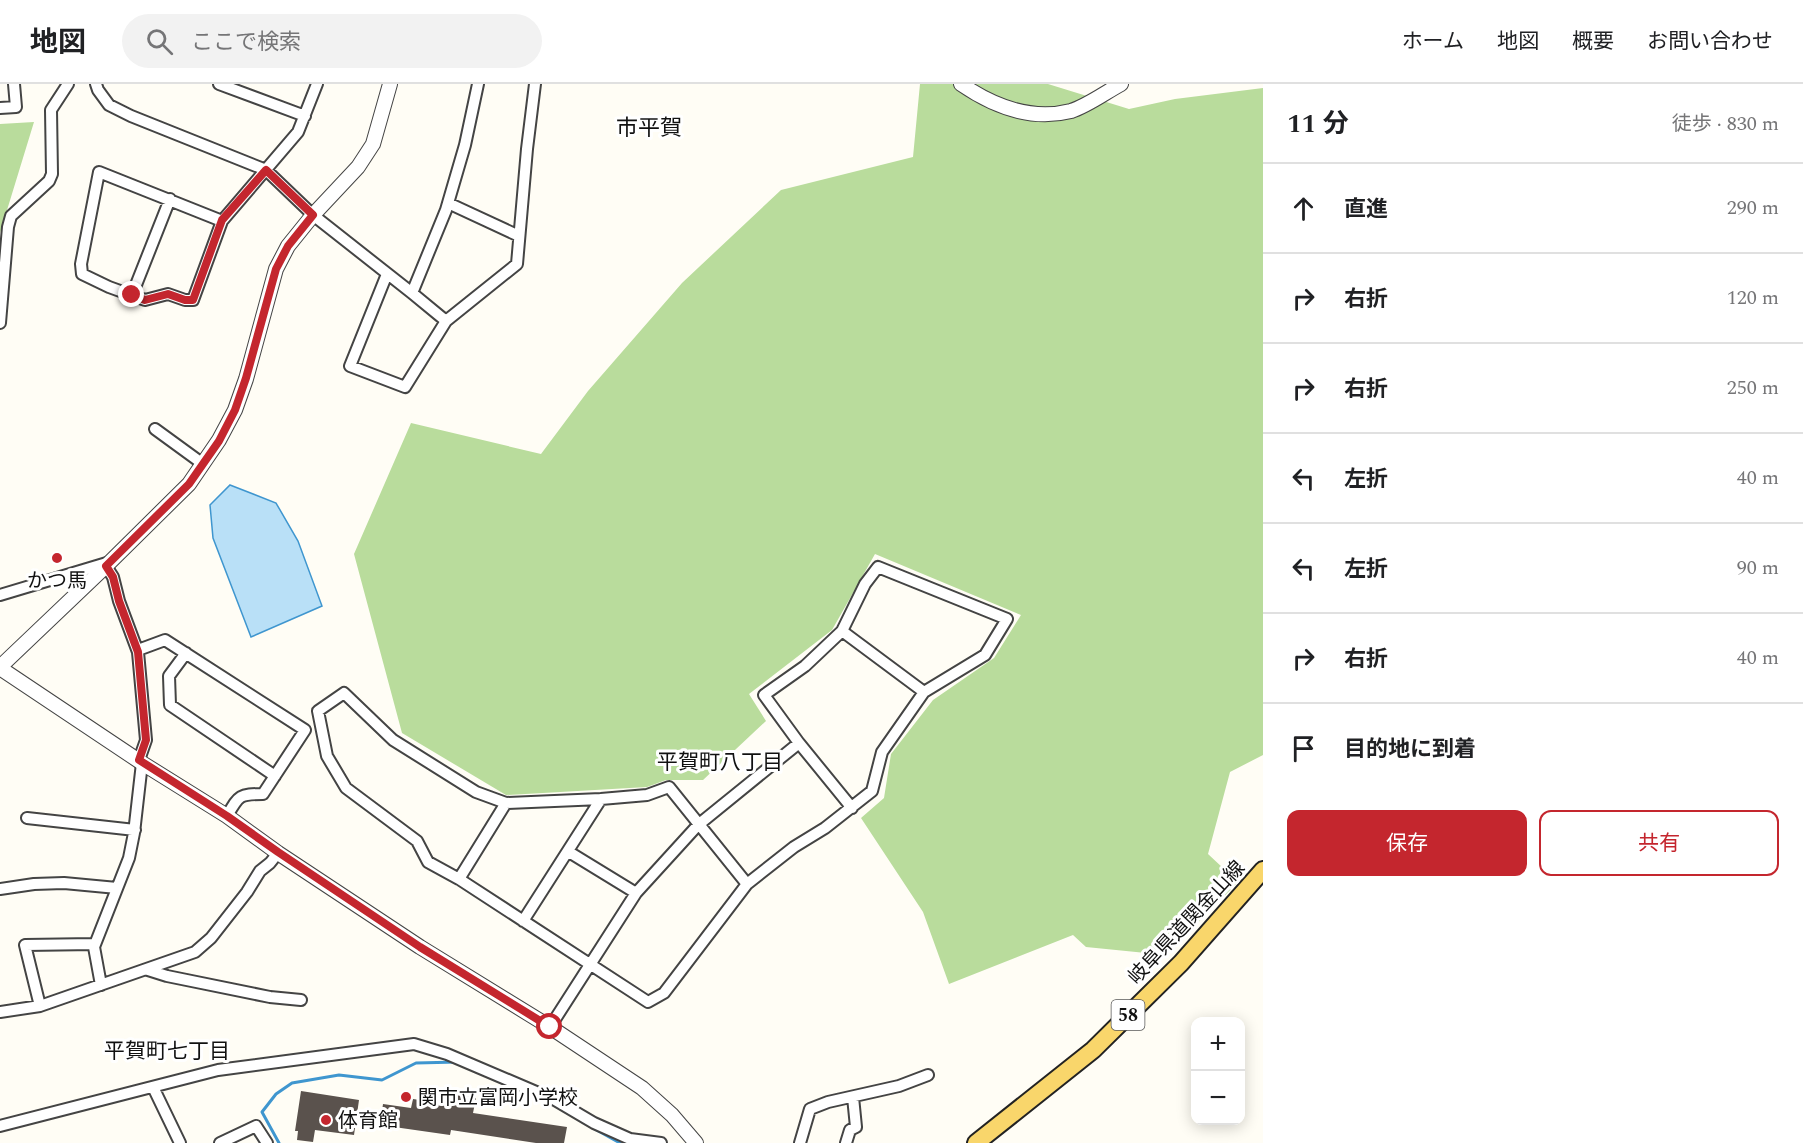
<!DOCTYPE html>
<html lang="ja">
<head>
<meta charset="utf-8">
<style>
	:root { --surface:#fff; --page:#f2f2f2; --text:#202124; --muted:#757577; --line:#e0e0e0; --accent:#c4262e }
	body { margin:0; font-family:Spectral,"Noto Sans JP",serif; background:var(--page); color:var(--text) }
	.controls { position:absolute; right:18px; bottom:18px; display:grid; overflow:hidden; border-radius:12px; box-shadow:0 3px 15px #0003 }
	.controls button { width:54px; height:54px; display:grid; place-items:center; padding:0; border:0; border-bottom:2px solid var(--line); background:var(--surface); color:var(--text); font:30px sans-serif }
	.stop { position:absolute; width:18px; height:18px; margin:-14px; border:4px solid #c4262e; border-radius:50%; background:#fff }
	.stop.end { background:#c4262e; border-color:#fff; box-shadow:0 2px 6px #0008 }
	.list { margin:0; padding:0; list-style:none }
	h2 { display:flex; justify-content:space-between; align-items:center; height:78px; margin:0; padding:0 24px; font-size:26px }
	h2 small { font-size:20px; font-weight:400; color:var(--muted) }
	.list li { display:grid; grid-template-columns:39px 1fr auto; gap:18px; align-items:center; box-sizing:border-box; height:90px; padding:0 24px; border-top:2px solid var(--line) }
	.list b { display:block; font-size:22px; white-space:nowrap }
	.list em { font-size:20px; font-style:normal; color:var(--muted) }
	.actions { display:flex; gap:12px; padding:18px 24px }
	.actions a { flex:1; padding:14px 0; border:2px solid var(--accent); border-radius:12px; text-align:center; font-size:21px; color:var(--accent) }
	.actions .main { background:var(--accent); color:#fff }
	.icon { flex:none; width:33px; height:33px; fill:none; stroke:currentColor; stroke-width:2; stroke-linecap:round; stroke-linejoin:round }
	.map { position:relative; flex:none; width:1263px; height:1059px; overflow:hidden }
	header { display:flex; align-items:center; gap:36px; box-sizing:border-box; height:84px; padding:0 30px; background:var(--surface); border-bottom:2px solid var(--line) }
	header strong { font-size:28px }
	nav { display:flex; gap:33px; margin-inline-start:auto; font-size:21px }
	.search { width:420px; height:54px; background:var(--page); display:flex; align-items:center; gap:15px; box-sizing:border-box; padding:0 21px; border-radius:33px; color:var(--muted); font-size:22px }
	main { display:flex }
	aside { flex:1; background:var(--surface) }
	.map>svg:first-child { display:block }
	.forest { fill:#b9dc9c }
	.water { fill:#b9e0f7; stroke:#3f96cf; stroke-width:1.5 }
	.lines { fill:none; stroke-linecap:round; stroke-linejoin:round }
	.stream { stroke:#3f96cf; stroke-width:3 }
	.building { fill:#5a524d }
	.minor-casing { stroke:#444; stroke-width:14 }
	.tertiary-casing { stroke:#444; stroke-width:16 }
	.primary-casing { stroke:#222; stroke-width:20 }
	.minor { stroke:#fff; stroke-width:10 }
	.tertiary { stroke:#fff; stroke-width:14 }
	.primary { stroke:#f9d66b; stroke-width:16 }
	.route { stroke:#c4262e; stroke-width:8 }
	.poi-dot { fill:#c4262e; stroke:#fff; stroke-width:2 }
	.labels { text-anchor:middle; stroke-width:6; stroke-linejoin:round; paint-order:stroke }
	.shield { fill:#fff; stroke:#585858; stroke-width:1.5 }
	.shield-label { font-size:18px; font-weight:bold; fill:#111 }
	.poi-label { font-size:20px; fill:#111; stroke:#fff; text-anchor:start }
	.street-label { font-size:20px; fill:#111; stroke:#fff }
	.neighbourhood-label { font-size:21px; fill:#111; stroke:#fff }
	.quarter-label { font-size:22px; fill:#111; stroke:#fff }
</style>
</head>
<body>
<header>
<strong>地図</strong>
<div class="search"><svg class="icon" aria-label="search" viewBox="0 0 24 24"><circle cx="10" cy="10" r="6"/><path d="M15 15l6 6"/></svg>ここで検索</div>
<nav><a>ホーム</a><a>地図</a><a>概要</a><a>お問い合わせ</a></nav>
</header>
<main>
<div class="map">
<svg width="1263" height="1059" viewBox="0 0 1263 1059">
	<rect width="100%" height="100%" fill="#fffdf5"/>
	<path class="forest" d="M920 0H1048L1129 25 1175 15 1263 4V671L1230 688 1208 770 1238 798 1166 871 1086 863 1073 851 949 900 923 828 861 734 884 714 891 670 933 616 994 574 1021 531 875 470 832 546 749 610 766 637 703 696H666L647 703 506 711 402 649 354 470 411 339 541 370 588 307 682 199 781 106 913 73Z
		M34 38 0 149V40Z"/>
	<path class="water" d="M230 401 276 419 298 457 322 522 251 553 213 454 210 421Z"/>
	<g class="lines">
		<path class="stream" d="M593 1044 620 1059
			M279 1059 262 1028 276 1010 292 999 339 991 382 996 416 979 458 978"/>
	</g>
	<path class="building" d="M301 1007 359 1016 354 1051 315 1046 313 1058 297 1056 298 1047H295Z
		M442 1008 476 1014 473 1029 567 1043 564 1059H536L451 1046 450 1051 380 1041 383 1020 411 1024 413 1015 440 1019Z"/>
	<g class="lines">
		<defs>
			<path id="minor" d="M96 0 98 6 109 21 131 32 266 86 313 131 412 209 446 237
				M219 0 305 32
				M0 24 16 23 14 0
				M448 119 519 152
				M222 137 99 88 81 180 82 190 109 203 145 216 168 210 185 216H193L222 137 298 48 317 0
				M387 190 350 282 405 303 446 237 517 180 527 65 535 0
				M412 209 446 126 465 61 478 0
				M132 211 170 115
				M0 239 8 143 11 132 49 97 52 90 51 26 68 0
				M155 345 203 380
				M106 482 113 493 119 517 138 568 146 656 139 676
				M0 511 110 478
				M842 547 924 608
				M138 566 165 556 305 646 263 710C239 710 239 711 227 732
				M186 569 169 592 170 621 275 692
				M27 734 135 746
				M569 768 636 809
				M459 795 506 719
				M747 800 669 703 647 711 601 715 506 719 476 708 393 656 344 609 318 627 327 672 346 704 417 757 428 778 459 795 648 918 664 909 747 800 794 763 825 744 872 707 882 668 924 608 985 571 1007 535 878 483 865 500 842 547 805 582 764 611 799 659 852 724
				M0 805 34 800 64 799 117 804
				M523 837 601 715
				M148 886 167 892 270 913 301 916
				M101 901 94 863 129 774 134 749 142 679
				M40 922 25 861 95 860
				M0 928 40 922 195 868 211 854 247 808 260 787 270 779 278 769
				M550 943 636 809 698 741 799 659
				M153 1003 180 1059
				M0 1042 218 986 414 960 447 970 555 1016 594 1039 630 1055 661 1059
				M220 1059 256 1042 267 1059
				M800 1059 810 1025 828 1018 899 1002 928 991
				M846 1059 850 1046 856 1043 853 1013"/>
			<path id="tertiary" d="M961 0C993 22 1032 37 1071 27 1087 22 1106 8 1121 0
				M0 583 106 482 189 400 219 356 235 326 246 295 276 185 288 162 313 131 358 83 373 60 390 0
				M0 584 142 679 227 732 278 769 420 863 550 943 642 1004 672 1031 696 1059"/>
			<path id="primary" d="M976 1059 1093 966 1181 879 1263 786"/>
		</defs>
		<use href="#minor" class="minor-casing"/>
		<use href="#tertiary" class="tertiary-casing"/>
		<use href="#primary" class="primary-casing"/>
		<use href="#minor" class="minor"/>
		<use href="#tertiary" class="tertiary"/>
		<use href="#primary" class="primary"/>
	</g>
	<g class="lines">
		<path class="route" d="M132 211 145 216 168 210 185 216H193L222 136 266 86 313 131 288 162 276 185 246 294 235 326 219 357 189 400 106 482 113 493 119 517 138 568 146 656 139 676 227 732 278 768 420 863 550 943"/>
	</g>
	<g class="poi-dot">
		<circle cx="57" cy="474" r="6"/>
		<circle cx="406" cy="1013" r="6"/>
		<circle cx="326" cy="1036" r="6"/>
	</g>
	<g class="labels">
		<rect class="shield" x="1111.5" y="916" width="33" height="30" rx="4.5"/>
		<g class="shield-label">
			<text x="1128" y="937">58</text>
		</g>
		<g class="poi-label">
			<text x="57" y="503" text-anchor="middle">かつ馬</text>
			<text x="418" y="1020">関市立富岡小学校</text>
			<text x="338" y="1043">体育館</text>
		</g>
		<g class="street-label">
			<text transform="translate(1186 838) rotate(-47)" y="7">岐阜県道関金山線</text>
		</g>
		<g class="neighbourhood-label">
			<text x="720" y="685">平賀町八丁目</text>
			<text x="167" y="974">平賀町七丁目</text>
		</g>
		<g class="quarter-label">
			<text x="649" y="51">市平賀</text>
		</g>
	</g>
</svg>
<div class="controls">
<button>+</button>
<button>−</button>
</div>
<div class="stop" style="left:550px;top:943px"></div>
<div class="stop end" style="left:132px;top:211px"></div>
</div>
<aside>
<h2>11 分<small>徒歩 · 830 m</small></h2>
<ul class="list">
<li><svg class="icon" aria-label="ahead" viewBox="0 0 24 24"><path d="M12 20V5M6 11l6-6 6 6"/></svg><div><b>直進</b></div><em>290 m</em></li>
<li><svg class="icon" aria-label="right" viewBox="0 0 24 24"><path d="M7 20v-9h11M14 6l5 5-5 5"/></svg><div><b>右折</b></div><em>120 m</em></li>
<li><svg class="icon" aria-label="right" viewBox="0 0 24 24"><path d="M7 20v-9h11M14 6l5 5-5 5"/></svg><div><b>右折</b></div><em>250 m</em></li>
<li><svg class="icon" aria-label="left" viewBox="0 0 24 24"><path d="M17 20v-9H6M10 6l-5 5 5 5"/></svg><div><b>左折</b></div><em>40 m</em></li>
<li><svg class="icon" aria-label="left" viewBox="0 0 24 24"><path d="M17 20v-9H6M10 6l-5 5 5 5"/></svg><div><b>左折</b></div><em>90 m</em></li>
<li><svg class="icon" aria-label="right" viewBox="0 0 24 24"><path d="M7 20v-9h11M14 6l5 5-5 5"/></svg><div><b>右折</b></div><em>40 m</em></li>
<li><svg class="icon" aria-label="arrive" viewBox="0 0 24 24"><path d="M6 21V4h12l-3 4 3 4H6"/></svg><div><b>目的地に到着</b></div></li>
</ul>
<div class="actions"><a class="main">保存</a><a>共有</a></div>
</aside>
</main>
</body>
</html>
